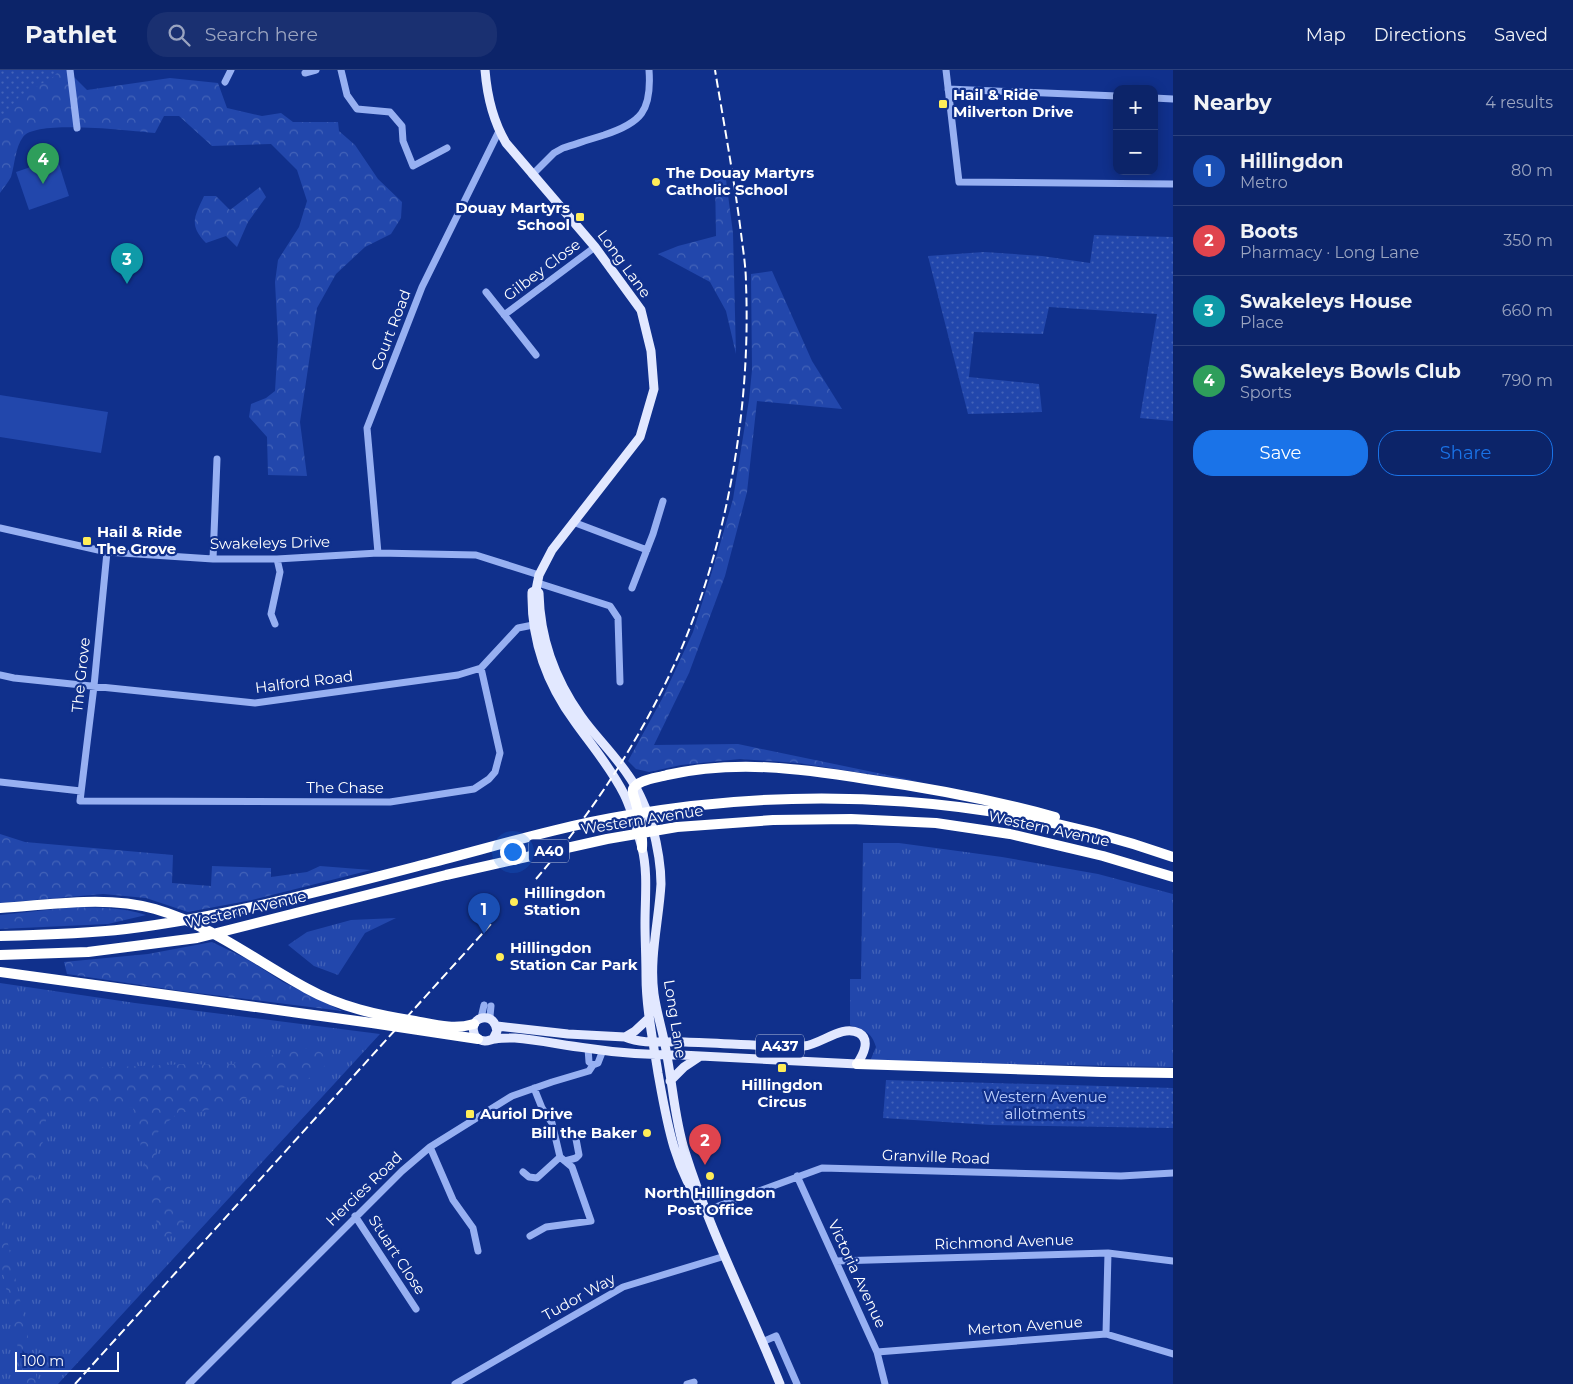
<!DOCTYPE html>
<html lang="en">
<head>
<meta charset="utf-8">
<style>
	:root { --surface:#0c2469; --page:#1a3071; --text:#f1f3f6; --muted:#9aa4c0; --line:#2c417d; --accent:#1a73e8 }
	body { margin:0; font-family:Montserrat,sans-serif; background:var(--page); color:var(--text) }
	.controls { position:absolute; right:15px; top:15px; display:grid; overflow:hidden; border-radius:10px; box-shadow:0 2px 12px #0003 }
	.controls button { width:45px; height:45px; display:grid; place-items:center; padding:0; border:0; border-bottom:1px solid var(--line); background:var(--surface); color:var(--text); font:25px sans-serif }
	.scale { position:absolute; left:15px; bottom:12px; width:104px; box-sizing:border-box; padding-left:5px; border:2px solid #fff; border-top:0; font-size:14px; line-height:18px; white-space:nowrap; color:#fff; -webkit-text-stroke:4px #10308c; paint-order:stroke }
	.you { position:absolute; left:512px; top:781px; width:18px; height:18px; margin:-12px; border:4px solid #fff; border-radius:50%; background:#1a73e8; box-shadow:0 0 0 8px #1a73e833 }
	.badge { display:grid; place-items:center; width:32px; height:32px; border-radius:50%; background:var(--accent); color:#fff; font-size:16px; font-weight:700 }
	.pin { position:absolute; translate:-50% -41px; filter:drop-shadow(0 1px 2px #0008) }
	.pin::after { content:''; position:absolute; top:26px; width:18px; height:15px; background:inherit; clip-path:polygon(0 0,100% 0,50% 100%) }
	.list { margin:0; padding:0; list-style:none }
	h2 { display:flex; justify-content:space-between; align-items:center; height:65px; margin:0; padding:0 20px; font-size:21px }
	h2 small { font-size:16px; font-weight:400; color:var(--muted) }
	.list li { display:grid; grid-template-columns:32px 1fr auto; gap:15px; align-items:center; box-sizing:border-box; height:70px; padding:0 20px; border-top:1px solid var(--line) }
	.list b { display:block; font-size:19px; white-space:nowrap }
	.list p { margin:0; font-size:16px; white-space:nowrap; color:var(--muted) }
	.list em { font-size:16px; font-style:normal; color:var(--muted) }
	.actions { display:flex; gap:10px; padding:15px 20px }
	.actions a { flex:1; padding:11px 0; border:1px solid var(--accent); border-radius:20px; text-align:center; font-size:18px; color:var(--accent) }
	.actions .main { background:var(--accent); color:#fff }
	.icon { flex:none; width:28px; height:28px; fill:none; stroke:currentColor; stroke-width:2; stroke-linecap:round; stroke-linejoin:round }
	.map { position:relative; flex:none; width:1173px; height:1314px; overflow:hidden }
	header { display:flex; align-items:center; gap:30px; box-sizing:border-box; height:70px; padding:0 25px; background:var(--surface); border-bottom:1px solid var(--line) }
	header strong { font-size:24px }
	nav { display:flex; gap:28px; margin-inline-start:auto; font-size:18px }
	.search { width:350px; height:45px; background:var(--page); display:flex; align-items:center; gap:12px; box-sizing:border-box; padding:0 18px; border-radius:20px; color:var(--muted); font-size:19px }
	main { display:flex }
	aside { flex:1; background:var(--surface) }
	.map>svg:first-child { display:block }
	.grass { fill:url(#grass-tufts) }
	.forest { fill:url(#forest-crowns) }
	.park { fill:url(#park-dots) }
	.pitch { fill:#2247ac }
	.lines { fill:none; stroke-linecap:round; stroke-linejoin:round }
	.minor { stroke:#97b0f2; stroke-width:7 }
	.major { stroke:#e2e8ff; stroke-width:9 }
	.highway { stroke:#fff; stroke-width:10 }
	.rail { stroke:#fff; stroke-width:2; stroke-dasharray:9 4; stroke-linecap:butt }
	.poi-dot { fill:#ffed58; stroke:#10308c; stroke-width:2 }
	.labels { text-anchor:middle; stroke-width:4.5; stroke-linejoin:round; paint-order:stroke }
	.shield { fill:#10308c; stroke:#b7c1dc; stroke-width:1 }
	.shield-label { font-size:14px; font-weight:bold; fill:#fff }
	.poi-label { font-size:15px; font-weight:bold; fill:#fff; stroke:#10308c; text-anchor:start }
	.street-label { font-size:15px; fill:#fff; stroke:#10308c }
	.park-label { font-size:15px; fill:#bed0fd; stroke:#10308c }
</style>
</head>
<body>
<header>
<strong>Pathlet</strong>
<div class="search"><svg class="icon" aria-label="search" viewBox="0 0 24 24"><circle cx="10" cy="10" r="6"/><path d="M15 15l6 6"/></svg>Search here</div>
<nav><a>Map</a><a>Directions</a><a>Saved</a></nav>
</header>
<main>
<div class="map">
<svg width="1173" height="1314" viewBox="0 0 1173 1314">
	<defs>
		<pattern id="grass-tufts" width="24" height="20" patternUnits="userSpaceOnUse" patternTransform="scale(1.25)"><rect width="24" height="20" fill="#2247ac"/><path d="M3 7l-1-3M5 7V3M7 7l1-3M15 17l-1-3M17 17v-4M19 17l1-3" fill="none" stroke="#4363b8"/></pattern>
		<pattern id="forest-crowns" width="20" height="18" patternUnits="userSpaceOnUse" patternTransform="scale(1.25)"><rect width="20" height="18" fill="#2247ac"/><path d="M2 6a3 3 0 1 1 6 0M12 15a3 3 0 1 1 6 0" fill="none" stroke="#4363b8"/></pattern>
		<pattern id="park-dots" width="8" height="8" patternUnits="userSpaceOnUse" patternTransform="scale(1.25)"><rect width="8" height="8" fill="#2247ac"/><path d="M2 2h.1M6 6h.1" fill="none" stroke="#4363b8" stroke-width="1.8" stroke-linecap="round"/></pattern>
	</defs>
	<rect width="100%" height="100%" fill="#10308c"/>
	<path class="grass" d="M863 773H899L1002 787 1098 804 1173 824V997L870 991 876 977C871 960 864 962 850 955V909H861Z
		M396 848 365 863 338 905 314 896 288 875 307 862 351 850Z
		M0 913 135 933 380 964 58 1314H0Z"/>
	<path class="forest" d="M17 0H67L87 20 170 8 218 13 227 38 262 46 281 43 293 52H338L339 61 355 75 378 109 402 132 401 148 391 164 365 177 336 204 317 238 300 352 307 406 268 405 267 367 249 347 251 334 266 328 275 321 278 270 275 212 278 190 299 157 307 131 297 100 271 74 212 76 179 46H164L155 63C132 61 35 49 23 67 15 78 15 94 11 107 8 113 3 118 0 123V37Z
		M725 102 733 163 736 284 726 241 710 212 658 184 678 176 716 166 715 108Z
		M260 117 266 127 248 152 237 177 226 166 206 173C188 155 195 146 204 126H216L230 140Z
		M772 201 812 291 842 339 757 331 747 422 725 506 689 603 654 675 738 674 921 712 798 693 740 689 681 695 649 702 636 699 628 691 662 629 693 562 714 495 733 429 749 330 752 300 751 204Z
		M0 764 25 772 173 785 172 813 211 816 212 796 271 798V807L307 802 320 796 371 800 252 830 188 842 146 828 103 824 0 833Z
		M75 837C99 838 123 837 146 845L108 854 0 859V845Z
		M212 872 247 889 283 912 342 941 181 921 67 904 64 892 148 884Z
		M313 977 332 990 298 1017H285L200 1042H179L162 1057 151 1071 184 1152 161 1173 133 1038 55 1035 47 1043 38 1103 34 1115 1 1141 38 1314H25L0 1187V1002L187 994 227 995Z"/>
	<path class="park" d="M0 0H60L53 7 19 27 0 50Z
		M1094 165 1173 167V351L1140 348 1157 244 1049 237 1043 264 974 262 969 307 1039 314 1042 342 968 344 928 186 984 182 1042 186 1090 193Z
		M886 1010 1173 1018V1058L991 1055 883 1048Z"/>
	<path class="pitch" d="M57 88 69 126 29 140 16 102Z
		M0 325 108 342 101 383 0 367Z"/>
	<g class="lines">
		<path class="minor" d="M70 0 77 58
			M341 0 347 25 357 39 390 42 402 56 403 71 413 96 447 78
			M946 0 959 112 1173 114
			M305 3 316 0
			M225 12 231 0
			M948 19 1117 26
			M1154 28 1173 29
			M532 105 554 83 563 78C576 74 590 69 604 65 641 53 652 41 649 0
			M486 222 536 285
			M504 245 595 177
			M573 452 647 480
			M0 458 107 482 213 489H277L378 483 476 485 539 505
			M107 482 94 616 80 731 390 732 474 719 489 709 495 702 500 683 481 598
			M378 483 367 358 422 217 499 61
			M213 489 217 389
			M538 513 610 536 618 548 620 612
			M632 518 653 464 663 431
			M275 554 271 544 280 502 277 489
			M0 605 14 608 255 633 458 605 481 598 518 558 533 555
			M0 712 81 721
			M491 936 490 946 492 950
			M481 948 484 935
			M588 978 589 992 593 995
			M430 1077 453 1130 473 1158 478 1181
			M565 1091 576 1088 579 1085 576 1069
			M523 1102 529 1107 537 1108 560 1087
			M797 1106 877 1282 885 1314
			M705 1141 822 1098 1121 1106 1173 1103
			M355 1146 416 1239
			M530 1166 546 1157 591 1151 572 1097 560 1087 552 1053 542 1038 534 1018
			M836 1191 1108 1183 1173 1191
			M1106 1264 1108 1183
			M762 1272 776 1266 797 1314
			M877 1282 1106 1264 1173 1284
			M189 1314 402 1101 430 1077 512 1026 552 1012 589 1001 593 995 598 993 603 980
			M455 1314 623 1217 725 1186
			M687 1314 694 1312"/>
		<path class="major" d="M485 0C487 25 493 51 506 73L595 177 641 240 651 281 654 319 640 367 552 480 539 505 536 520 532 522C531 570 547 614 575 652 592 676 611 698 624 724 632 740 637 760 642 778 648 802 645 828 645 853 645 870 646 888 646 906 646 938 653 971 658 1003 667 1053 674 1098 705 1141
			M536 520 539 523C540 568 554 608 581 646 595 666 614 684 628 705 639 720 646 738 652 755 657 774 661 794 661 814 659 850 649 888 654 924 657 945 664 965 667 986 673 1018 675 1051 685 1082 710 1162 749 1237 780 1314
			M625 967 635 961 649 948
			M493 969 497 961C496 953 491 946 482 948 469 951 471 970 485 971 489 971 492 969 495 969 502 968 508 968 515 968 539 970 562 975 586 978 618 983 650 985 681 985L857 994C863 985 871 970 859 963 842 954 822 974 804 976 796 977 786 976 778 976 747 975 716 973 685 972 665 971 644 975 625 967L568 964 497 956
			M670 1011 684 997 699 987"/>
		<path class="highway" d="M642 778C643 761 640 747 635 730 634 727 632 723 633 719 638 709 658 708 667 705 734 690 799 698 866 709 930 718 993 730 1055 747
			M0 838C51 835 105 825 155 839 211 855 256 891 306 918 340 937 377 945 415 951 436 955 454 960 474 954
			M0 866C42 865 84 864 126 859 229 846 330 819 430 793 496 776 561 756 629 745 810 714 999 726 1173 787
			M0 885 88 882 197 868 446 805 607 769 677 757 773 750 851 749 936 753 1010 764 1103 786 1173 807
			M0 902 372 953 478 969
			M857 994 1102 1002 1173 1003"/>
		<path class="rail" d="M536 809C592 743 640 670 676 591 727 477 751 339 746 214 746 197 743 180 741 163 734 108 724 54 715 0
			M75 1314 491 854"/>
	</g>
	<g class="poi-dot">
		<rect x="938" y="29" width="10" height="10" rx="2.5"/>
		<circle cx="656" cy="112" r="5"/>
		<rect x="575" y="142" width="10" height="10" rx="2.5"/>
		<rect x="82" y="466" width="10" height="10" rx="2.5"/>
		<circle cx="514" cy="832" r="5"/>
		<circle cx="500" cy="887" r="5"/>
		<rect x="777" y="993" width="10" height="10" rx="2.5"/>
		<rect x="465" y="1039" width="10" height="10" rx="2.5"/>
		<circle cx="647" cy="1063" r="5"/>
		<circle cx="710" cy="1106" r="5"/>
	</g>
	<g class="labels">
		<g class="shield">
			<rect x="529" y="769.5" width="40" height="23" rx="4"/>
			<rect x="756" y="964.5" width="48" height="23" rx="4"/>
		</g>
		<g class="shield-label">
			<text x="549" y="786">A40</text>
			<text x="780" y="981">A437</text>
		</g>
		<g class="poi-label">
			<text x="953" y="30">Hail &amp; Ride<tspan x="953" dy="17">Milverton Drive</tspan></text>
			<text x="666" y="108">The Douay Martyrs<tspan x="666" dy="17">Catholic School</tspan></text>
			<text x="570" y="143" text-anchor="end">Douay Martyrs<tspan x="570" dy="17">School</tspan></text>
			<text x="97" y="467">Hail &amp; Ride<tspan x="97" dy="17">The Grove</tspan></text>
			<text x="524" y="828">Hillingdon<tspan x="524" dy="17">Station</tspan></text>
			<text x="510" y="883">Hillingdon<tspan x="510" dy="17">Station Car Park</tspan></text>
			<text x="782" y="1020" text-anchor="middle">Hillingdon<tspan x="782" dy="17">Circus</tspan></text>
			<text x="480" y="1049">Auriol Drive</text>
			<text x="637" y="1068" text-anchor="end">Bill the Baker</text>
			<text x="710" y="1128" text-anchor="middle">North Hillingdon<tspan x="710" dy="17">Post Office</tspan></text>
		</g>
		<g class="street-label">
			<text transform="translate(624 194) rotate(54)" y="5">Long Lane</text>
			<text transform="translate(542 200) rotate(-37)" y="5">Gilbey Close</text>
			<text transform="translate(391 260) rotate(-69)" y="5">Court Road</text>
			<text transform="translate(270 473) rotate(-1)" y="5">Swakeleys Drive</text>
			<text transform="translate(81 605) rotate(-84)" y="5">The Grove</text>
			<text transform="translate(304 612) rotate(-7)" y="5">Halford Road</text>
			<text x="345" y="723">The Chase</text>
			<text transform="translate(642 750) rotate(-9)" y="5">Western Avenue</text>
			<text transform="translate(1049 759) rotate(12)" y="5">Western Avenue</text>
			<text transform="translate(246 840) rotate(-13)" y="5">Western Avenue</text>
			<text transform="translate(675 949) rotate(81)" y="5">Long Lane</text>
			<text transform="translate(936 1087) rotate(2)" y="5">Granville Road</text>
			<text transform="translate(364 1119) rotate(-44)" y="5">Hercies Road</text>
			<text transform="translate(1004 1172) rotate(-2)" y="5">Richmond Avenue</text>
			<text transform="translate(397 1185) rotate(57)" y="5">Stuart Close</text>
			<text transform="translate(857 1204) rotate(65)" y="5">Victoria Avenue</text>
			<text transform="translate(579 1227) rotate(-29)" y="5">Tudor Way</text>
			<text transform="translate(1025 1256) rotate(-4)" y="5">Merton Avenue</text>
		</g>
		<g class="park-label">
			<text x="1045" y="1032">Western Avenue<tspan x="1045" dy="17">allotments</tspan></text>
		</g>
	</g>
</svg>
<div class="controls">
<button>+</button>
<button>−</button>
</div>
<div class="scale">100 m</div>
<div class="you"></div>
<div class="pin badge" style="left:484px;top:864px;background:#1a4fb4">1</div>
<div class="pin badge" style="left:705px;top:1095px;background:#e0444e">2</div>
<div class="pin badge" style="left:127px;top:214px;background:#0f9aa8">3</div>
<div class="pin badge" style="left:43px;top:114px;background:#2e9e5b">4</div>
</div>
<aside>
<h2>Nearby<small>4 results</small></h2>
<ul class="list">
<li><span class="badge" style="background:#1a4fb4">1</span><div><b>Hillingdon</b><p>Metro</p></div><em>80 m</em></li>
<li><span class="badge" style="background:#e0444e">2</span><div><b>Boots</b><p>Pharmacy · Long Lane</p></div><em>350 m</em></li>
<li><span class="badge" style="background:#0f9aa8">3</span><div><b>Swakeleys House</b><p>Place</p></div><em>660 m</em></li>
<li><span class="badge" style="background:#2e9e5b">4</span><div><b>Swakeleys Bowls Club</b><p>Sports</p></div><em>790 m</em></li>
</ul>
<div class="actions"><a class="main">Save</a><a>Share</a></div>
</aside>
</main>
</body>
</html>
